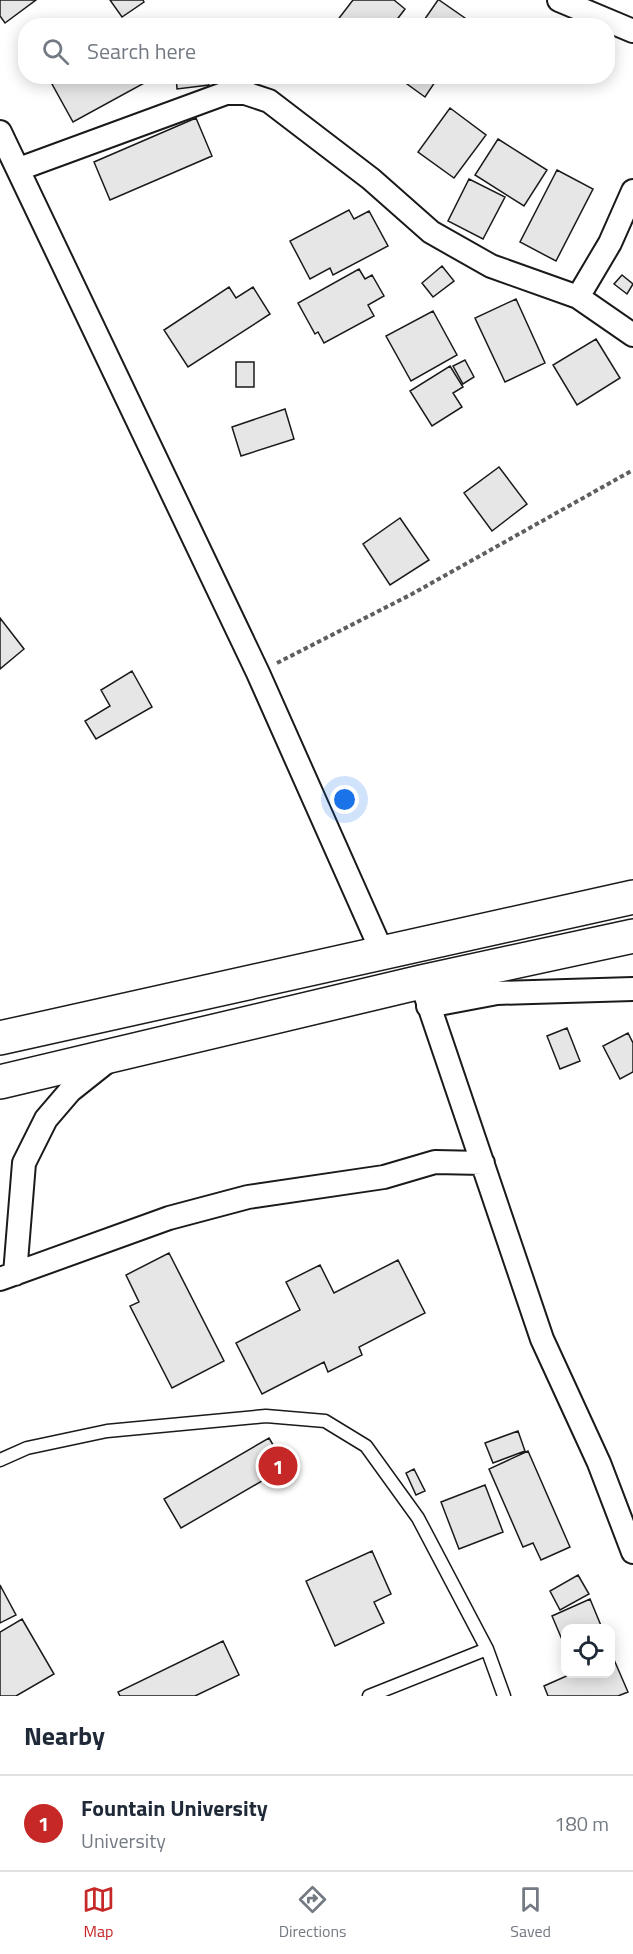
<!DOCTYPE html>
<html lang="en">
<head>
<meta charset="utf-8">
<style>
	:root { --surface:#fff; --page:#f6f6f7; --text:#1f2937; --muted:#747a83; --line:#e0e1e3; --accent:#c62828 }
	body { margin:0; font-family:"Titillium Web",sans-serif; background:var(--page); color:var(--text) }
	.controls { position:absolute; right:18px; bottom:18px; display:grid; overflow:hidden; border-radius:12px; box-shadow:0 3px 15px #0003 }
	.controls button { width:54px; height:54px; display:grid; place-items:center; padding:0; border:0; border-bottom:2px solid var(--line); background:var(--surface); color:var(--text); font:30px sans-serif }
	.you { position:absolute; left:345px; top:800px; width:21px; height:21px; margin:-15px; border:4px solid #fff; border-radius:50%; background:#1a73e8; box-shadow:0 0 0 9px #1a73e833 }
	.badge { display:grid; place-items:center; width:39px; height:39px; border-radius:50%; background:var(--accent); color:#fff; font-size:20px; font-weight:700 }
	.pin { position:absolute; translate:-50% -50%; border:3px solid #fff; box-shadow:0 2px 6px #0006 }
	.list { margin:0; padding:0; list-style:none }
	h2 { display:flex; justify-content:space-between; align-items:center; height:78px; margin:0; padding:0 24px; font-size:26px }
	h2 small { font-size:20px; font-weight:400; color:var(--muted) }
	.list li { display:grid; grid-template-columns:39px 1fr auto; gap:18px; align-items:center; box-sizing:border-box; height:96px; padding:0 24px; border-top:2px solid var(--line) }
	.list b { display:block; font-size:22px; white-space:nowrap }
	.list p { margin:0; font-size:20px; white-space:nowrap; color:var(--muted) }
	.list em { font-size:20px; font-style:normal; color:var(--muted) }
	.icon { flex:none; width:33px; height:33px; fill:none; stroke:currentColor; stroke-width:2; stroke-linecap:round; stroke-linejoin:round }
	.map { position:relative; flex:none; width:633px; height:1696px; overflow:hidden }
	.search { position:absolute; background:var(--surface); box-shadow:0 3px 15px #0003; left:18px; right:18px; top:18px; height:66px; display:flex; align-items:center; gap:15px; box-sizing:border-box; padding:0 21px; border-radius:24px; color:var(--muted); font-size:22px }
	.sheet { height:174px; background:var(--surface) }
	nav { display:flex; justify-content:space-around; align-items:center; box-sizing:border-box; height:84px; border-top:2px solid var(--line); background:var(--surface); font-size:16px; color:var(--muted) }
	nav a { display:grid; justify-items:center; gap:3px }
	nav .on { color:var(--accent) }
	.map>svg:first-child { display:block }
	.building { fill:#e6e6e6; stroke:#1a1a1a; stroke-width:1.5 }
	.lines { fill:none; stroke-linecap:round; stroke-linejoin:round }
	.lane-casing { stroke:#1a1a1a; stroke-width:15 }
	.street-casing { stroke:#1a1a1a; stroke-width:26 }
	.highway-casing { stroke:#1a1a1a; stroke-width:36 }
	.path { stroke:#5f5f5f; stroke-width:4; stroke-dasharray:4.5 3; stroke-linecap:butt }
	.lane { stroke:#fff; stroke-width:12 }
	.street { stroke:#fff; stroke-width:22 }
	.highway { stroke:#fff; stroke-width:33 }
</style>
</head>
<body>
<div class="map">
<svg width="633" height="1696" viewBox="0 0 633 1696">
	<rect width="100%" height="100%" fill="#fff"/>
	<path class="building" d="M0 0H36L5 23 0 16Z
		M110 0H143L144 2 122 17Z
		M353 0H394L405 9 392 26H333Z
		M438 0H439L475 25 420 26Z
		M66 76H145L148 81 73 122 52 84Z
		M176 76H208L209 85 177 89Z
		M396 76H439L425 97Z
		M450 108 486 135 454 178 418 152Z
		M196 118 212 156 110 200 94 162Z
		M498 139 547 170 524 206 475 175Z
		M557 170 593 189 556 261 520 242Z
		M469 179 505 197 483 239 448 221Z
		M349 210 354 219 369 211 388 246 333 275 330 268 310 279 290 241Z
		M442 266 454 281 433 297 422 283Z
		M359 269 365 279 372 275 384 296 368 305 374 316 324 343 318 332 315 334 298 303Z
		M622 275 633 284 627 294 614 284Z
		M229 287 236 298 253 287 270 314 188 367 164 330Z
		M516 299 545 363 505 382 475 318Z
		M433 311 457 355 411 381 386 336Z
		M596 339 620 378 577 405 553 365Z
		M465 360 474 377 463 384 453 366Z
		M236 362H254V387H236Z
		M450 366 463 387 453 393 462 407 432 426 410 391Z
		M285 409 294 439 241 456 232 427Z
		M499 467 527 504 492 531 464 493Z
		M400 518 429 560 390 585 363 544Z
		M0 618 24 649 0 669Z
		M132 671 152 707 96 739 85 721 110 706 101 690Z
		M567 1028 580 1061 560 1069 547 1036Z
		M628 1033 633 1043V1072L620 1079 603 1046Z
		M169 1253 224 1361 172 1388 130 1306 139 1302 126 1275Z
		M398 1260 425 1313 359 1347 362 1355 328 1372 324 1362 262 1394 236 1343 300 1310 286 1282 320 1265 334 1293Z
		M518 1431 525 1451 493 1463 485 1443Z
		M269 1438 286 1467 181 1528 164 1499Z
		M528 1451 570 1547 541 1560 533 1543 523 1547 489 1469Z
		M414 1469 425 1491 416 1495 406 1473Z
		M485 1485 503 1532 459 1549 441 1502Z
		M372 1551 391 1594 374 1602 384 1623 335 1646 306 1581Z
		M578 1575 589 1594 560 1610 550 1591Z
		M0 1585 16 1615 0 1623Z
		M590 1599 602 1628H566V1649L552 1616Z
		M22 1619 54 1674 16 1696H0V1632Z
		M223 1641 239 1675 195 1696H120L118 1692Z
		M612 1655 628 1692 618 1696H548L544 1686 571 1674H610Z"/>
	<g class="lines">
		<defs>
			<path id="lane" d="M0 1460 27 1448 107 1431 266 1416 325 1421 366 1446 418 1518 487 1649 504 1696
				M369 1696 487 1649"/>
			<path id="street" d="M559 0 633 31
				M0 132 258 673 383 954
				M19 169 226 93H245L269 101 371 179 431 232 491 266 578 297
				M633 191 610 243 578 297 633 335
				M421 982 542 1339 599 1463 633 1552
				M428 1006 497 993 633 989
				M15 1274 24 1163 46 1119 70 1091 109 1060
				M0 1279 169 1218 248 1197 384 1177 435 1162 483 1163"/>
			<path id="highway" d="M0 1038 633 897
				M0 1082 421 982 633 936"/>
		</defs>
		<use href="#lane" class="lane-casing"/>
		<use href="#street" class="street-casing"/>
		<use href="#highway" class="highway-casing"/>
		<path class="path" d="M277 663 412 594 633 470"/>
		<use href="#lane" class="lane"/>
		<use href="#street" class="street"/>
		<use href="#highway" class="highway"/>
	</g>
</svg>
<div class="controls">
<button><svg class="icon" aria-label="locate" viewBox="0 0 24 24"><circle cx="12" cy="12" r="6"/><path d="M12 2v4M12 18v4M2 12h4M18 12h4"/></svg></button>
</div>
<div class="you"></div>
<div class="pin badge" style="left:278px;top:1466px">1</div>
<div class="search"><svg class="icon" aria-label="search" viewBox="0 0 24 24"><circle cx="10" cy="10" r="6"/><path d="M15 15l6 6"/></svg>Search here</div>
</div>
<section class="sheet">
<h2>Nearby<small></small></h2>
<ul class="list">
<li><span class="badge">1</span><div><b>Fountain University</b><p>University</p></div><em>180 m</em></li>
</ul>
</section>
<nav>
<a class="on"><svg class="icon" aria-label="map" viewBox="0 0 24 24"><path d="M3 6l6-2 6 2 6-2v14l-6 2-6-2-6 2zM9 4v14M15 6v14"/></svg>Map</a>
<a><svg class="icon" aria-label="directions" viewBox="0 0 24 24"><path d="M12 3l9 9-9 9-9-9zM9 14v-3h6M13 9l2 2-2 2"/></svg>Directions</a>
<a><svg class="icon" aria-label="saved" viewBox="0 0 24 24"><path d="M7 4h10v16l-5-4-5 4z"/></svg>Saved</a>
</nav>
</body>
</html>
